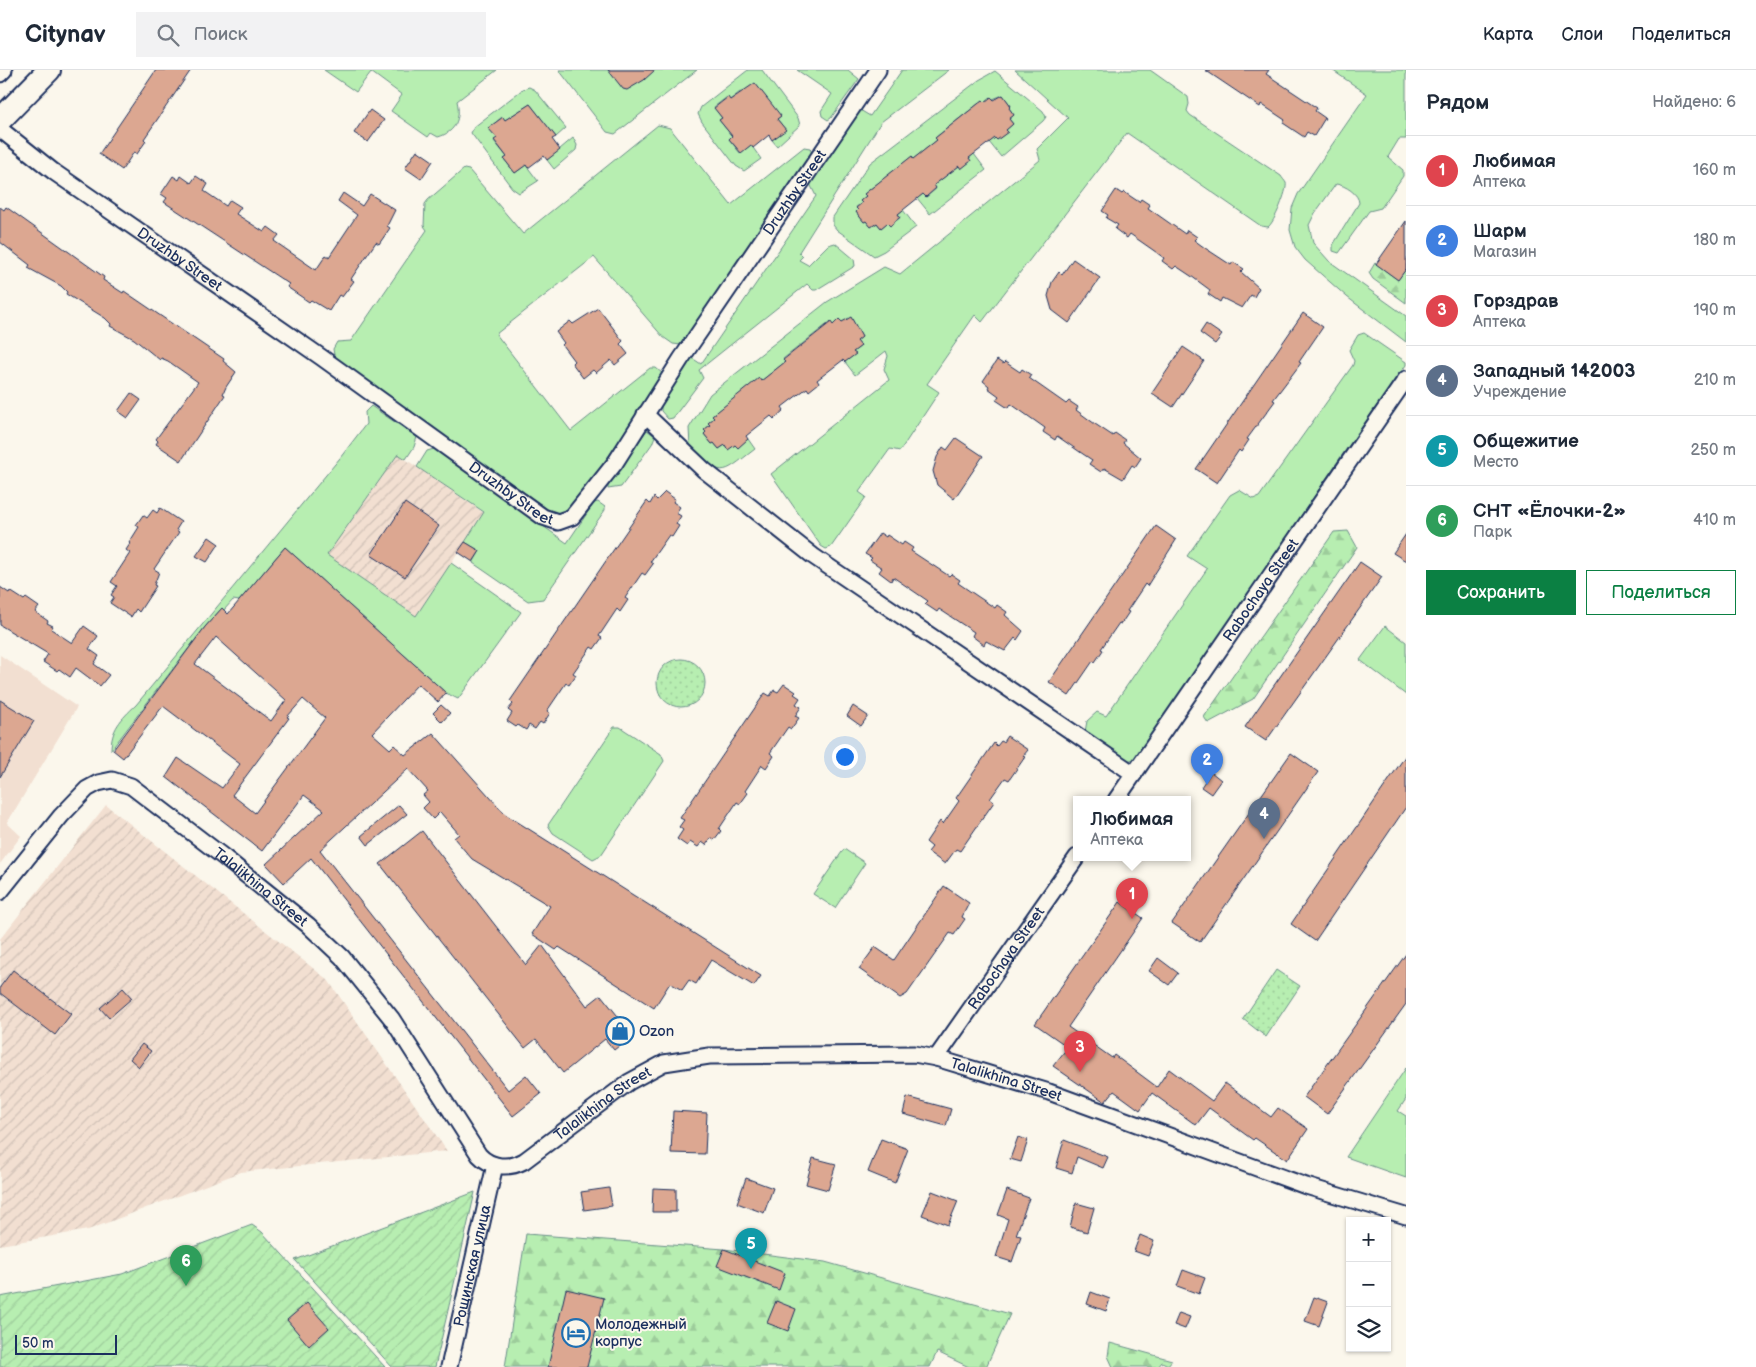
<!DOCTYPE html>
<html lang="ru">
<head>
<meta charset="utf-8">
<style>
	:root { --surface:#fff; --page:#f2f2f3; --text:#1f2937; --muted:#747a83; --line:#e0e1e3; --accent:#0b8043 }
	body { margin:0; font-family:"Balsamiq Sans",sans-serif; background:var(--page); color:var(--text) }
	.controls { position:absolute; right:15px; bottom:15px; display:grid; overflow:hidden; border-radius:0px; box-shadow:0 1px 4px #0004 }
	.controls button { width:45px; height:45px; display:grid; place-items:center; padding:0; border:0; border-bottom:1px solid var(--line); background:var(--surface); color:var(--text); font:25px sans-serif }
	.scale { position:absolute; left:15px; bottom:12px; width:102px; box-sizing:border-box; padding-left:5px; border:2px solid #1b2f5e; border-top:0; font-size:14px; line-height:18px; white-space:nowrap; color:#1b2f5e; -webkit-text-stroke:4px #fbf7ec; paint-order:stroke }
	.you { position:absolute; left:844px; top:686px; width:18px; height:18px; margin:-12px; border:4px solid #fff; border-radius:50%; background:#1a73e8; box-shadow:0 0 0 8px #1a73e833 }
	.badge { display:grid; place-items:center; width:32px; height:32px; border-radius:50%; background:var(--accent); color:#fff; font-size:16px; font-weight:700 }
	.pin { position:absolute; translate:-50% -41px; filter:drop-shadow(0 1px 2px #0008) }
	.pin::after { content:''; position:absolute; top:26px; width:18px; height:15px; background:inherit; clip-path:polygon(0 0,100% 0,50% 100%) }
	.popup { position:absolute; left:1073px; top:726px; width:118px; height:65px; box-sizing:border-box; display:grid; place-content:center; border-radius:0px; background:var(--surface); filter:drop-shadow(0 1px 4px #0005); font-size:16px; white-space:nowrap; color:var(--muted) }
	.popup b { font-size:19px; color:var(--text) }
	.popup::after { content:''; position:absolute; left:50%; top:100%; margin-left:-10px; border:10px solid transparent; border-top-color:var(--surface) }
	.list { margin:0; padding:0; list-style:none }
	h2 { display:flex; justify-content:space-between; align-items:center; height:65px; margin:0; padding:0 20px; font-size:21px }
	h2 small { font-size:16px; font-weight:400; color:var(--muted) }
	.list li { display:grid; grid-template-columns:32px 1fr auto; gap:15px; align-items:center; box-sizing:border-box; height:70px; padding:0 20px; border-top:1px solid var(--line) }
	.list b { display:block; font-size:19px; white-space:nowrap }
	.list p { margin:0; font-size:16px; white-space:nowrap; color:var(--muted) }
	.list em { font-size:16px; font-style:normal; color:var(--muted) }
	.actions { display:flex; gap:10px; padding:15px 20px }
	.actions a { flex:1; padding:11px 0; border:1px solid var(--accent); border-radius:0px; text-align:center; font-size:18px; color:var(--accent) }
	.actions .main { background:var(--accent); color:#fff }
	.icon { flex:none; width:28px; height:28px; fill:none; stroke:currentColor; stroke-width:2; stroke-linecap:round; stroke-linejoin:round }
	.map { position:relative; flex:none; width:1406px; height:1297px; overflow:hidden }
	header { display:flex; align-items:center; gap:30px; box-sizing:border-box; height:70px; padding:0 25px; background:var(--surface); border-bottom:1px solid var(--line) }
	header strong { font-size:24px }
	nav { display:flex; gap:28px; margin-inline-start:auto; font-size:18px }
	.search { width:350px; height:45px; background:var(--page); display:flex; align-items:center; gap:12px; box-sizing:border-box; padding:0 18px; border-radius:0px; color:var(--muted); font-size:19px }
	main { display:flex }
	aside { flex:1; background:var(--surface) }
	.map>svg:first-child { display:block }
	.built { fill:#f2dfd1 }
	.industrial { fill:url(#industrial-furrows) }
	.grass { fill:#b7eeb1; stroke:#698e88 }
	.forest { fill:url(#forest-firs); stroke:#698e88 }
	.park { fill:url(#park-dots); stroke:#698e88 }
	.garden { fill:url(#garden-furrows); stroke:#698e88 }
	.building { fill:#dca791; stroke:#1b2f5e; fill-rule:evenodd }
	.lines { fill:none; stroke-linecap:round; stroke-linejoin:round }
	.street-casing { stroke:#1b2f5e; stroke-width:19 }
	.secondary-casing { stroke:#1b2f5e; stroke-width:26 }
	.street { stroke:#fbf7ec; stroke-width:15 }
	.secondary { stroke:#fbf7ec; stroke-width:22 }
	.labels { text-anchor:middle; stroke-width:4; stroke-linejoin:round; paint-order:stroke }
	.street-label { font-size:15px; fill:#1b2f5e; stroke:#fbf7ec }
	.poi-label { font-size:15px; fill:#1b2f5e; stroke:#fbf7ec; text-anchor:start }
</style>
</head>
<body>
<header>
<strong>Citynav</strong>
<div class="search"><svg class="icon" aria-label="search" viewBox="0 0 24 24"><circle cx="10" cy="10" r="6"/><path d="M15 15l6 6"/></svg>Поиск</div>
<nav><a>Карта</a><a>Слои</a><a>Поделиться</a></nav>
</header>
<main>
<div class="map">
<svg width="1406" height="1297" viewBox="0 0 1406 1297">
	<defs>
		<pattern id="industrial-furrows" width="10" height="10" patternUnits="userSpaceOnUse" patternTransform="scale(1.25)"><rect width="10" height="10" fill="#f2dfd1"/><path d="M-1 1l2-2M0 10L10 0M9 11l2-2" fill="none" stroke="#cfc0b6"/></pattern>
		<pattern id="forest-firs" width="22" height="20" patternUnits="userSpaceOnUse" patternTransform="scale(1.25)"><rect width="22" height="20" fill="#b7eeb1"/><path d="M5 1l3.5 6h-7zM16 11l3.5 6h-7z" fill="#9dcc9b"/></pattern>
		<pattern id="park-dots" width="8" height="8" patternUnits="userSpaceOnUse" patternTransform="scale(1.25)"><rect width="8" height="8" fill="#b7eeb1"/><path d="M2 2h.1M6 6h.1" fill="none" stroke="#9dcc9b" stroke-width="1.8" stroke-linecap="round"/></pattern>
		<pattern id="garden-furrows" width="10" height="10" patternUnits="userSpaceOnUse" patternTransform="scale(1.25)"><rect width="10" height="10" fill="#b7eeb1"/><path d="M-1 1l2-2M0 10L10 0M9 11l2-2" fill="none" stroke="#9dcc9b"/></pattern>
	</defs>
	<rect width="100%" height="100%" fill="#fbf7ec"/>
	<filter id="ink" filterUnits="userSpaceOnUse"><feTurbulence type="fractalNoise" baseFrequency=".02" numOctaves="2"/><feDisplacementMap in="SourceGraphic" scale="10" xChannelSelector="R" yChannelSelector="G"/><feConvolveMatrix kernelMatrix="1 2 1 2 8 2 1 2 1" color-interpolation-filters="sRGB"/></filter>
	<g filter="url(#ink)">
		<path class="built" d="M0 585 77 637 7 753 21 766 0 794Z"/>
		<path class="industrial" d="M398 384 484 443 416 546 327 485Z
			M106 735 328 910 447 1081 241 1102 88 1160 0 1175V869Z"/>
		<path class="grass" d="M324 0H497L457 31C461 48 456 62 438 67L431 63 428 67 391 41 402 25 371 2 356 22Z
			M559 0H697L615 64 607 62Z
			M748 0H762L798 48 800 55 777 76 772 70 785 59 777 49 781 46 740 22 730 30 727 27 714 37 722 48 719 50 732 66 729 69 740 83 751 75 761 89 744 101 736 96 702 52 698 44 701 37Z
			M797 0H848L859 9 831 48 828 50 822 46 821 41 832 24Z
			M902 0H949L881 52 799 182 803 186 799 190 808 195 828 175 835 173 854 189 855 196 816 220H813L807 214 699 300 703 308 673 348 668 349 661 341V333L692 288 701 294 816 126 810 114 860 40 870 46Z
			M1015 0H1150L1188 27 1189 34 1187 41 1190 45 1281 106C1282 108 1285 111 1286 113 1288 120 1274 153 1268 157L1261 156 1127 63 982 252 975 245 927 314 939 322 900 381 890 379 859 422 866 427 831 477 826 479 821 476 771 404 889 310 884 299 888 286 886 281 855 305 845 292 855 284 853 282 861 276 857 271 862 267 851 248 842 252 839 249 833 255 830 252 783 289 785 292 761 311 759 309 712 346 714 348 708 353 710 355 704 360 706 362 704 364 712 374 714 373 719 379 725 375 728 379 735 375 738 377 748 369 755 379C720 406 723 408 690 377L689 358 710 324 827 232 884 197 900 204 1040 90 1037 79 1068 48Z
			M1332 0H1406V69H1399L1388 87 1403 100V106L1381 138 1369 141 1339 183 1333 181V175L1359 133C1359 124 1345 115 1336 114L1315 143 1309 155 1313 173 1329 191 1406 246V272L1347 227 1305 190 1295 177 1290 160 1292 138 1298 124 1367 24Z
			M995 1 1043 41 1046 47 1043 51 1001 87 989 72 995 68 997 70 1007 62 1006 60 1013 54 1009 49 1014 45 1009 38 1011 36 1003 25 985 32 983 30 936 67 937 70 913 89 911 87 864 124 866 126 860 131 862 133 856 137 858 140 856 142 864 152 866 151 871 157 877 153 881 158 887 153 890 155 900 148 898 144 903 140 916 157 884 181 874 186 837 160 833 155V147L870 93 979 10Z
			M529 17 535 20 566 58 556 67 530 34 505 50 502 47 489 58 497 68 494 71 507 87 504 89 515 103 526 95 538 111 519 123 512 118 471 63 474 57 523 19Z
			M658 55 670 58 731 135 804 77 810 78 812 84 681 275 673 274 663 267 594 187 496 264 571 361 650 298H656L663 304C632 352 602 398 566 443L560 445 553 443 343 294 334 285 333 279 337 272 351 271 427 160 424 156 425 134 428 130 464 99 469 100 523 164Z
			M573 68 577 75 576 80 554 99 547 90Z
			M974 84 986 100 930 144 917 128 923 124 926 127 936 119 934 115 959 96 961 98 971 91 969 88Z
			M1364 263 1406 292V295L1340 388 1142 683 1135 689 1126 691 1085 662 1087 651 1097 642 1106 646 1207 499 1187 486 1230 425 1239 420 1254 429 1259 427 1353 295 1354 291 1349 280 1358 265Z
			M371 336 417 367 414 377 406 389 398 384 327 485 416 546 451 493 521 542 458 629 446 623 285 477 239 531 233 530 224 540 222 538 205 557 111 680C111 659 121 649 136 635L340 388 366 354 365 342Z
			M647 360 655 366 652 374 621 417 608 419V416Z
			M434 379 567 473 594 433 598 432 605 437V440L543 529 528 531 473 493 480 481 465 472 484 442 417 397 427 381Z
			M1385 556 1406 572V625L1360 590Z
			M614 657H620L661 684 664 691 601 785 593 789 553 763 548 755Z
			M844 779 865 793 835 838 813 824Z
			M1406 998V1029L1398 1041 1406 1046V1108L1346 1087Z"/>
		<path class="forest" d="M1375 193 1398 210 1406 199V194V233L1373 209 1369 203Z
			M1348 461 1357 477 1253 629 1208 653 1204 647 1334 462Z
			M526 1164 724 1179 825 1192 1010 1244 986 1297H969L937 1282 930 1297H505Z
			M1110 1273 1172 1290 1168 1295 1162 1292 1158 1297H1113L1108 1286Z"/>
		<path class="park" d="M657 613a24 24 0 1 1 48 0a24 24 0 1 1-48 0Z
			M1276 900 1300 916 1266 967 1243 949Z"/>
		<path class="garden" d="M475 1122 435 1297H392L295 1190Z
			M252 1155 262 1162 385 1297H0V1227L122 1204Z"/>
		<path class="building" d="M156 0H191L144 69 146 71 137 84 134 82 122 100 99 84Z
			M608 0H655L644 10 627 20 623 19Z
			M1205 0H1269L1266 4 1317 38 1315 41 1325 48 1314 66 1307 62 1304 67 1283 53 1285 50 1261 34 1260 37Z
			M755 13 781 46 777 49 786 60 772 70 769 65 753 78 751 75 741 83 729 69 732 66 719 50 722 48 714 38 728 27 730 30Z
			M1003 25 1011 36 1009 38 1014 45 1009 49 1013 54 1006 60 1008 62 997 70 995 68 969 88 971 91 961 99 959 96 934 115 936 118 926 127 923 124 898 144 900 147 890 156 887 153 881 158 877 153 871 157 866 151 864 152 856 142 858 140 856 138 862 133 860 131 866 126 864 124 912 86 913 89 937 70 935 68 983 30 985 32 991 27 994 30Z
			M530 34 556 67 552 69 560 80 547 90 544 86 528 98 526 95 515 103 504 89 507 87 494 70 497 68 488 58 503 47 505 50Z
			M370 40 384 50 368 72 354 63Z
			M417 80 433 91 421 109 405 98Z
			M173 106 179 110 181 106 191 113 196 106 208 114 204 121 226 136 230 130 241 137 236 144 264 162 268 157 279 165 274 171 316 200 326 185 329 187 357 145 338 131 343 123 362 136 370 124 395 140 387 156 390 158 379 174 376 172 351 209 354 211 342 227 339 225 329 241 311 230 309 232 287 217 289 214 164 132 167 128 161 124Z
			M1116 120 1122 124 1124 122 1139 132 1141 129 1150 135 1148 138 1185 164 1187 160 1197 167 1194 170 1205 178 1231 195 1233 192 1244 199 1241 202 1259 218 1254 227 1251 225 1242 238 1222 228 1220 232 1208 224 1210 220 1191 206 1176 196 1173 199 1162 191 1164 188 1153 180 1130 164 1127 168 1115 159 1118 155 1106 148 1108 145 1102 141Z
			M0 137 4 140 6 137 104 207 103 210 123 223 124 221 224 289 223 291 236 302 226 317 223 324 225 325 181 391 156 374 158 371 156 369 198 312 168 291 161 288 160 290 134 269 110 256 111 254 105 248 66 224 67 222 61 216 28 198 30 195 0 172Z
			M1406 151V199L1398 210 1376 194Z
			M1073 189 1100 208 1069 253 1052 240 1048 226 1052 212 1059 202 1062 205Z
			M598 238 623 271 620 274 628 284 615 295 611 290 596 303 593 300 583 308 572 293 574 291 562 275 564 273 556 262 570 251 573 254Z
			M1303 243 1323 257 1299 292 1301 293 1273 330 1275 331 1247 369 1249 370 1241 382 1239 380 1217 413 1196 399Z
			M851 247 862 267 857 271 861 276 853 282 856 284 845 292 843 290 817 310 819 313 809 321 807 318 782 337 784 340 774 349 771 346 746 366 748 369 738 378 735 375 728 380 725 375 719 379 714 373 712 374 704 364 706 362 704 360 710 355 708 353 714 348 712 346 759 308 761 311 785 292 783 290 831 252 833 255 839 249 842 252Z
			M1206 254 1222 265 1215 274 1200 263Z
			M1183 277 1204 291 1173 337 1152 323Z
			M997 290 1003 294 1005 292 1020 302 1022 299 1031 305 1029 308 1066 334 1069 331 1078 337 1076 340 1095 354 1113 366 1115 363 1125 370 1123 373 1141 388 1135 397 1132 395 1123 409 1104 398 1101 402 1089 394 1092 390 1080 382 1057 366 1055 370 1043 362 1045 358 1011 334 1008 338 996 330 999 326 988 318 989 316 983 311Z
			M131 323 141 330 128 348 118 341Z
			M956 368 983 386 954 429 937 415 933 401 937 387 943 377 947 380Z
			M665 422 675 429 673 432 680 437 676 443 681 446 676 454 679 456 672 467 669 465 650 492 653 494 645 505 642 503 625 528 628 530 620 542 617 539 599 566 602 568 594 579 591 577 573 603 576 605 569 615 566 613 547 641 550 643 543 654 540 652 535 659 529 655 526 660 518 655 516 657 507 651 512 643 508 640 513 634 510 631 647 431 650 434 654 427 657 430Z
			M405 433 439 456 405 507 371 485Z
			M160 438 181 452 176 460 179 462 154 499 159 502 154 515 156 516 139 542 136 539 131 547 110 533 114 527 111 525 117 516 111 512 130 483 126 480 130 474 129 473 139 457 136 455 143 445 147 448 153 440 157 443Z
			M1156 456 1176 470 1147 516 1145 514 1127 541 1129 542 1121 554 1119 553 1101 579 1103 580 1095 592 1093 591 1069 626 1049 612Z
			M880 463 886 467 887 465 902 475 904 472 913 478 911 481 949 506 951 504 960 510 958 513 977 526 995 538 997 535 1007 542 1005 545 1023 561 1017 570 1015 568 1005 581 986 571 984 575 972 566 974 562 939 539 937 542 925 534 928 531 893 507 891 511 879 502 882 498 870 490 872 488 865 484Z
			M1406 464V491L1393 483Z
			M209 467 219 474 207 492 196 486Z
			M465 472 480 481 473 492 458 482Z
			M285 477 446 623 438 632 418 614 372 663 390 679 394 675 405 685 433 663 505 744 761 906 754 916 711 890 696 914 689 910 682 920 670 913 654 938 559 877 556 880 532 864 550 836 472 789 454 768 459 764 440 742 433 749 423 738 429 732 423 725 428 721 408 699 320 780 508 1020 526 1005 541 1024 513 1046 311 788 284 813 266 794 324 740 304 725 262 781 166 707 178 688 222 718 240 694 163 636 123 688 113 680 205 557 222 538 228 544ZM216 567 286 630 271 651 195 594ZM303 629 325 648 255 743 232 725 289 648 287 647Z
			M1360 492 1382 507 1266 671 1245 657Z
			M0 517 9 523 10 521 24 530 26 528 39 537 35 542 48 551 47 553 53 556 51 559 72 573 84 556 98 566 89 579 99 586 94 594 109 605 100 616 76 598 70 607 59 599 57 601 43 592 48 584 0 555Z
			M784 614 796 622 794 624 800 628 796 634 801 637 795 646 799 648 791 659 788 657 770 683 774 686 766 698 762 695 745 721 748 723 740 734 737 732 719 759 721 761 714 770 711 768 706 775 702 772 698 777 690 772 687 776 677 769 683 760 679 757 684 750 680 748 765 623 770 626 774 620 778 622Z
			M0 630 34 651 0 707Z
			M441 635 450 643 442 652 433 643Z
			M853 636 868 646 861 656 847 646Z
			M1007 666 1028 680 1023 686 1025 687 1009 710 1005 708 990 729 994 732 978 755 960 781 956 779 945 794 928 782 932 777 926 772 940 751 943 754 959 731 956 728 994 673 997 676 1001 671 1003 672Z
			M1291 683 1318 702 1200 872 1172 853Z
			M1406 685V737L1315 871 1291 854Z
			M1211 702 1221 710 1211 724 1201 717Z
			M399 735 407 744 368 775 361 766Z
			M422 761 526 895 542 875 587 936 601 925 633 965 614 980 605 969 563 1003 536 969 525 978 380 794Z
			M944 816 969 833 962 847 965 849 954 865 950 863 907 924 900 928 859 899 875 877 894 890Z
			M1120 832 1143 848 1068 957 1112 988 1114 985 1157 1017 1169 999 1212 1031 1225 1013 1271 1047 1278 1038 1308 1059 1287 1090 1255 1068 1253 1070 1209 1038 1196 1055 1152 1023 1140 1040 1114 1021 1105 1032 1053 996 1068 977 1035 954Z
			M1406 884V934L1327 1044 1304 1027Z
			M1158 888 1178 903 1169 915 1149 901Z
			M13 900 71 944 55 965 0 923V917Z
			M123 918 132 928 109 948 100 938Z
			M142 974 151 981 139 997 130 989Z
			M907 1027 951 1039 946 1056 903 1044Z
			M673 1041 707 1043 705 1084 671 1083Z
			M1018 1067 1028 1070 1021 1092 1010 1089Z
			M881 1069 908 1079 895 1113 868 1102Z
			M1064 1070 1108 1087 1103 1098 1077 1087 1072 1103 1056 1098Z
			M813 1088 836 1094 828 1120 806 1114Z
			M746 1108 773 1118 764 1143 737 1133Z
			M609 1118 612 1136 584 1140 581 1122Z
			M653 1118 676 1119V1142H652Z
			M1007 1120 1029 1128 1016 1165 1021 1166 1012 1192 996 1187 1008 1149 998 1145Z
			M932 1121 958 1131 948 1155 922 1145Z
			M1076 1133 1094 1138 1087 1162 1070 1157Z
			M1140 1165 1154 1171 1148 1186 1134 1181Z
			M724 1179 785 1203 779 1220 717 1196Z
			M1183 1200 1205 1208 1199 1224 1177 1216Z
			M566 1219 604 1228 587 1297H548Z
			M1091 1222 1110 1229 1106 1241 1087 1234Z
			M1314 1227 1328 1232 1319 1256 1305 1251Z
			M776 1231 796 1239 788 1261 767 1253Z
			M307 1233 329 1258 309 1276 287 1250Z
			M1179 1243 1190 1247 1185 1259 1174 1255Z"/>
		<g class="lines">
			<defs>
				<g id="street">
					<path d="M0 4 4 0"/>
					<path id="s1" d="M0 59 54 102 321 287 543 447 558 452 572 447 615 393 681 289 878 0"/>
					<path d="M645 344 704 400 813 486 1134 704"/>
					<path id="s2" d="M1116 730 1406 309"/>
					<path id="s3" d="M0 822 61 746 87 719 98 713 112 710 131 716 225 788 308 855 342 887 392 949 479 1085C491 1098 509 1099 524 1091L629 1012 664 993 709 986 914 984 936 988 1049 1022 1306 1116 1406 1146"/>
					<path id="s4" d="M936 988 1077 787"/>
					<path id="s5" d="M449 1297 495 1095"/>
				</g>
				<path id="secondary" d="M0 50 49 0"/>
			</defs>
			<use href="#street" class="street-casing"/>
			<use href="#secondary" class="secondary-casing"/>
			<use href="#street" class="street"/>
			<use href="#secondary" class="secondary"/>
		</g>
	</g>
	<defs>
		<symbol id="shop-ring" viewBox="-11 -11 22 22"><circle r="9.5" fill="#fbf7ec" stroke="#1f6fb2" stroke-width="1.5"/><path d="M-5-2.5h2.3a2.7 3.5 0 0 1 5.4 0H5L5.5 6h-11ZM-1.5-2.5h3a1.5 2.3 0 0 0-3 0Z" fill="#1f6fb2"/></symbol>
		<symbol id="hotel-ring" viewBox="-11 -11 22 22"><circle r="9.5" fill="#fbf7ec" stroke="#1f6fb2" stroke-width="1.5"/><path d="M-6-4.5h1.5V1H6V5H4.5V3h-9V5H-6ZM-4 0a1.8 1.8 0 1 1 3.6 0ZM.5 0V-2.5h3Q6-2.5 6 0Z" fill="#1f6fb2"/></symbol>
	</defs>
	<g fill-rule="evenodd">
		<use href="#shop-ring" x="604" y="945" width="32" height="32"/>
		<use href="#hotel-ring" x="560" y="1247" width="32" height="32"/>
	</g>
	<g class="labels">
		<g class="street-label">
			<text dy="5" stroke="none"><textPath href="#s1" startOffset="1092">Druzhby Street</textPath></text>
			<text dy="5" stroke="none"><textPath href="#s1" startOffset="222">Druzhby Street</textPath></text>
			<text dy="5" stroke="none"><textPath href="#s1" startOffset="628">Druzhby Street</textPath></text>
			<text dy="5" stroke="none"><textPath href="#s2" startOffset="255">Rabochaya Street</textPath></text>
			<text dy="5" stroke="none"><textPath href="#s3" startOffset="346">Talalikhina Street</textPath></text>
			<text dy="5" stroke="none"><textPath href="#s4" startOffset="122">Rabochaya Street</textPath></text>
			<text dy="5" stroke="none"><textPath href="#s3" startOffset="1261">Talalikhina Street</textPath></text>
			<text dy="5" stroke="none"><textPath href="#s3" startOffset="841">Talalikhina Street</textPath></text>
			<text dy="5" stroke="none"><textPath href="#s5" startOffset="104">Рощинская улица</textPath></text>
		</g>
		<g class="poi-label">
			<text x="639" y="966">Ozon</text>
			<text x="595" y="1259">Молодежный<tspan x="595" dy="17">корпус</tspan></text>
		</g>
	</g>
</svg>
<div class="controls">
<button>+</button>
<button>−</button>
<button><svg class="icon" aria-label="layers" viewBox="0 0 24 24"><path d="M12 4l9 5-9 5-9-5zM3 14l9 5 9-5"/></svg></button>
</div>
<div class="scale">50 m</div>
<div class="you"></div>
<div class="pin badge" style="left:1132px;top:849px;background:#e0444e">1</div>
<div class="popup"><b>Любимая</b>Аптека</div>
<div class="pin badge" style="left:1207px;top:715px;background:#3f7fe0">2</div>
<div class="pin badge" style="left:1080px;top:1002px;background:#e0444e">3</div>
<div class="pin badge" style="left:1264px;top:769px;background:#5c6f8a">4</div>
<div class="pin badge" style="left:751px;top:1199px;background:#0f9aa8">5</div>
<div class="pin badge" style="left:186px;top:1216px;background:#2e9e5b">6</div>
</div>
<aside>
<h2>Рядом<small>Найдено: 6</small></h2>
<ul class="list">
<li><span class="badge" style="background:#e0444e">1</span><div><b>Любимая</b><p>Аптека</p></div><em>160 m</em></li>
<li><span class="badge" style="background:#3f7fe0">2</span><div><b>Шарм</b><p>Магазин</p></div><em>180 m</em></li>
<li><span class="badge" style="background:#e0444e">3</span><div><b>Горздрав</b><p>Аптека</p></div><em>190 m</em></li>
<li><span class="badge" style="background:#5c6f8a">4</span><div><b>Западный 142003</b><p>Учреждение</p></div><em>210 m</em></li>
<li><span class="badge" style="background:#0f9aa8">5</span><div><b>Общежитие</b><p>Место</p></div><em>250 m</em></li>
<li><span class="badge" style="background:#2e9e5b">6</span><div><b>СНТ «Ёлочки-2»</b><p>Парк</p></div><em>410 m</em></li>
</ul>
<div class="actions"><a class="main">Сохранить</a><a>Поделиться</a></div>
</aside>
</main>
</body>
</html>
